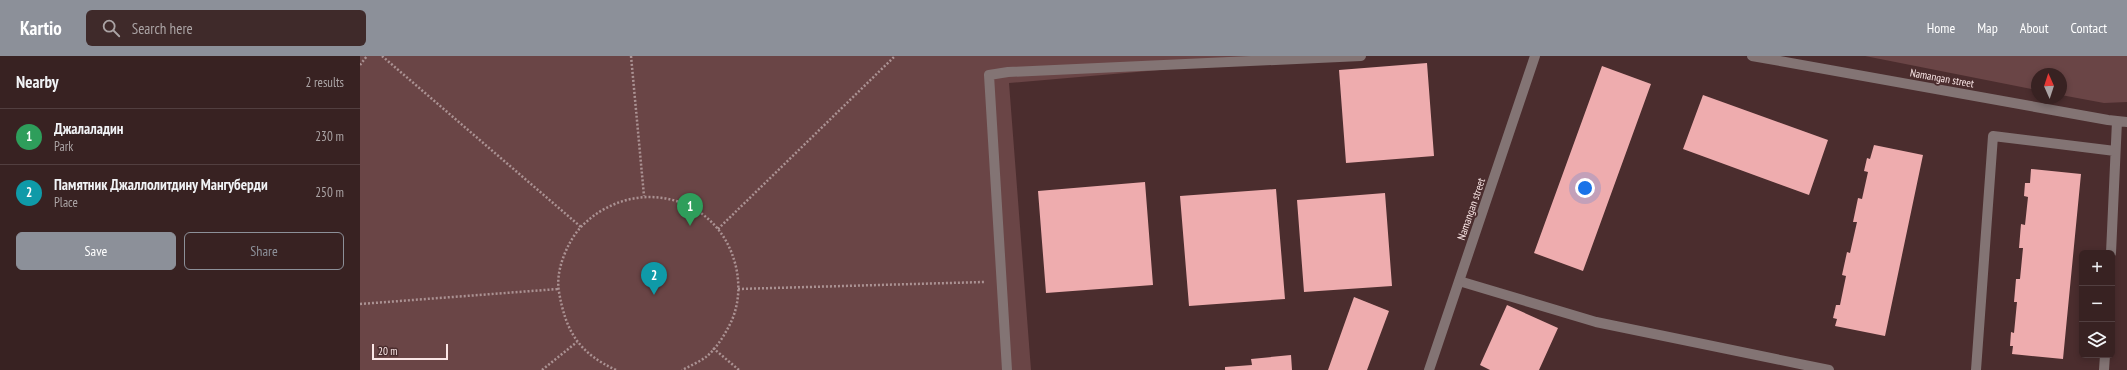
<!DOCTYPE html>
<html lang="en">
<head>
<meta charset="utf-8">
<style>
	:root { --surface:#382222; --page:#3f2a2a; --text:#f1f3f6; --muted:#aba4a5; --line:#523f40; --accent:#8c9099 }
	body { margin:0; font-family:"PT Sans Narrow",sans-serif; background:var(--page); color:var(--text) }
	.controls { position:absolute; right:12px; bottom:12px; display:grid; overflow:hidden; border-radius:6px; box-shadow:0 2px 6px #0003 }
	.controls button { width:36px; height:36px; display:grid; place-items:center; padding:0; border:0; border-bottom:1px solid var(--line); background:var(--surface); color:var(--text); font:20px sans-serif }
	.compass { position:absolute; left:1671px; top:12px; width:36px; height:36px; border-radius:50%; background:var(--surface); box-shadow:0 2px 6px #0003; rotate:357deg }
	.scale { position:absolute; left:12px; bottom:10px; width:76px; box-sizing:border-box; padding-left:4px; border:2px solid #fbe7e7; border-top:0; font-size:11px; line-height:14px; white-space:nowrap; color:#fbe7e7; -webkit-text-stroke:3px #4b2d2e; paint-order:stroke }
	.you { position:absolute; left:1225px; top:132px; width:14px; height:14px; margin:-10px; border:3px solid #fff; border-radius:50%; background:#1a73e8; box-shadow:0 0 0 6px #1a73e833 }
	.badge { display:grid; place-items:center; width:26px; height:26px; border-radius:50%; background:var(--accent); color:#fff; font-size:13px; font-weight:700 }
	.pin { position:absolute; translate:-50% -33px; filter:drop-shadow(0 1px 2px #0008) }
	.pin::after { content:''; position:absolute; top:21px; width:14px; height:12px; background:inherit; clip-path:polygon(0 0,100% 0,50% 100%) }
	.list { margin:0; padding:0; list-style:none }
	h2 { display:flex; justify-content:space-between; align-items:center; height:52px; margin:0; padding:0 16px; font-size:17px }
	h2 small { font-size:13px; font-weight:400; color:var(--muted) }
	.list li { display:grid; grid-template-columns:26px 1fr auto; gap:12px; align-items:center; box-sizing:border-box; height:56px; padding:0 16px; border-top:1px solid var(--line) }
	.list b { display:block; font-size:15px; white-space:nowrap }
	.list p { margin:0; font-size:13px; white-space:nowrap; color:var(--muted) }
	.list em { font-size:13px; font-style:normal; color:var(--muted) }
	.actions { display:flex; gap:8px; padding:12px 16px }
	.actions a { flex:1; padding:9px 0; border:1px solid var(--accent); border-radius:6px; text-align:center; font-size:14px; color:var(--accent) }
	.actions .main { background:var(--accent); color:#fff }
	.icon { flex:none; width:22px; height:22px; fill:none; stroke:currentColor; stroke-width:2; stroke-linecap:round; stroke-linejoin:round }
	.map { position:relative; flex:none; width:1767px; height:314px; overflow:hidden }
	header { display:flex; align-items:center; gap:24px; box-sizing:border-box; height:56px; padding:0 20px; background:var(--accent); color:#fff }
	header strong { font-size:19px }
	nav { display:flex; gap:22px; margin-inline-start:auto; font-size:14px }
	.search { width:280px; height:36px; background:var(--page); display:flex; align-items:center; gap:10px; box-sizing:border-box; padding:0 14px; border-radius:6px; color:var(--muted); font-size:15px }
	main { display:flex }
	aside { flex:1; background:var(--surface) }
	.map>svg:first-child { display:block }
	.green { fill:#6a4546 }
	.building { fill:#eeacae }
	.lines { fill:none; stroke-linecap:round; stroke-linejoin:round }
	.path { stroke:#ab9293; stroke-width:2.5; stroke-dasharray:2 2; stroke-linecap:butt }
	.minor { stroke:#837474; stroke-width:10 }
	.labels { text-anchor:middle; stroke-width:4; stroke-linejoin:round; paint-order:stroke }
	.street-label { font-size:11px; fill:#fbe7e7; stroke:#4b2d2e }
</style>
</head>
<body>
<header>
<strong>Kartio</strong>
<div class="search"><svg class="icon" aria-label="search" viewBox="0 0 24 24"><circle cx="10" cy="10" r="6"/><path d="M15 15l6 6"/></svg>Search here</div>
<nav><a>Home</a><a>Map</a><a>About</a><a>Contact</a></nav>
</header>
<main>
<aside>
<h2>Nearby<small>2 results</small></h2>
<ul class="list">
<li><span class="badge" style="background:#2e9e5b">1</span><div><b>Джалаладин</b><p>Park</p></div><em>230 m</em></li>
<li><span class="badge" style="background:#0f9aa8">2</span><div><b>Памятник Джаллолитдину Мангуберди</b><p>Place</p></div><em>250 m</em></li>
</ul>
<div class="actions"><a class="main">Save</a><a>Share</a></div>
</aside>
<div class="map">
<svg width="1767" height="314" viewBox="0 0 1767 314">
	<rect width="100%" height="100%" fill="#4b2d2e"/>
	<path class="green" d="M0 0H962L649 27 671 314H0Z
		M1505 0H1767V46L1744 47 1701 39V18H1677V34Z"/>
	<path class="building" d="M1067 7 1074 100 986 107 979 14Z
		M1242 10 1291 28 1223 215 1174 197Z
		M1343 39 1468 84 1449 139 1323 93Z
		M1514 89 1563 99 1525 280 1475 270 1477 263 1473 262 1476 249H1480L1486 220 1482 219 1487 196 1490 197 1497 166H1493L1498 142 1502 143 1508 116 1504 115 1507 102 1510 103Z
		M1671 113 1721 118 1703 303 1652 298 1653 290H1650L1651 276 1654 277 1657 246H1654L1656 223H1660L1663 192H1659L1661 168 1665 169 1668 141 1664 140 1665 127H1670Z
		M785 126 793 229 686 237 678 135Z
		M916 133 925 243 829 250 820 140Z
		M1025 137 1032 230 944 236 937 144Z
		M994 241 1029 255 1007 314H968Z
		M1147 249 1198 272 1179 314H1130L1120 309Z
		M931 299 932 314H865V311L892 309 891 303Z"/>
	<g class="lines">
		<path class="path" d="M22 0 221 171
			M271 0 284 140
			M0 9 7 0
			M358 173 535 0
			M378 233 624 226
			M0 248 198 233
			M353 292 379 314
			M182 314 217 286
			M256 314C219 297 206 276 199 236 195 215 207 187 220 172 271 118 359 137 376 211 380 229 379 247 372 264 366 277 357 292 346 301 339 306 330 310 322 314"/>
		<path class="minor" d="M1392 0 1748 64 1767 66
			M1751 197 1757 65
			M1099 225 1236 266 1469 314
			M647 314 629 19 648 16 1001 0
			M1069 314 1175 0
			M1616 314 1633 80 1755 95
			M1744 314 1745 299"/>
	</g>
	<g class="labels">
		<g class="street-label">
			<text transform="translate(1582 22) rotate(10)" y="4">Namangan street</text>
			<text transform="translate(1111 153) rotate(-71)" y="4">Namangan street</text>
		</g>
	</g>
</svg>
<div class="controls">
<button>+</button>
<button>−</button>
<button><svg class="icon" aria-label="layers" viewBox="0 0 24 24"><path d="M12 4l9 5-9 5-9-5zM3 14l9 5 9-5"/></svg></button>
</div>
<svg class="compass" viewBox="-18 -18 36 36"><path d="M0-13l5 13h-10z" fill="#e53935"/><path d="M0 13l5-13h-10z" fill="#aba4a5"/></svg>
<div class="scale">20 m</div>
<div class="you"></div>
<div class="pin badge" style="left:330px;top:170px;background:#2e9e5b">1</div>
<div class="pin badge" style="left:294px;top:239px;background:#0f9aa8">2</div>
</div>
</main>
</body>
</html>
